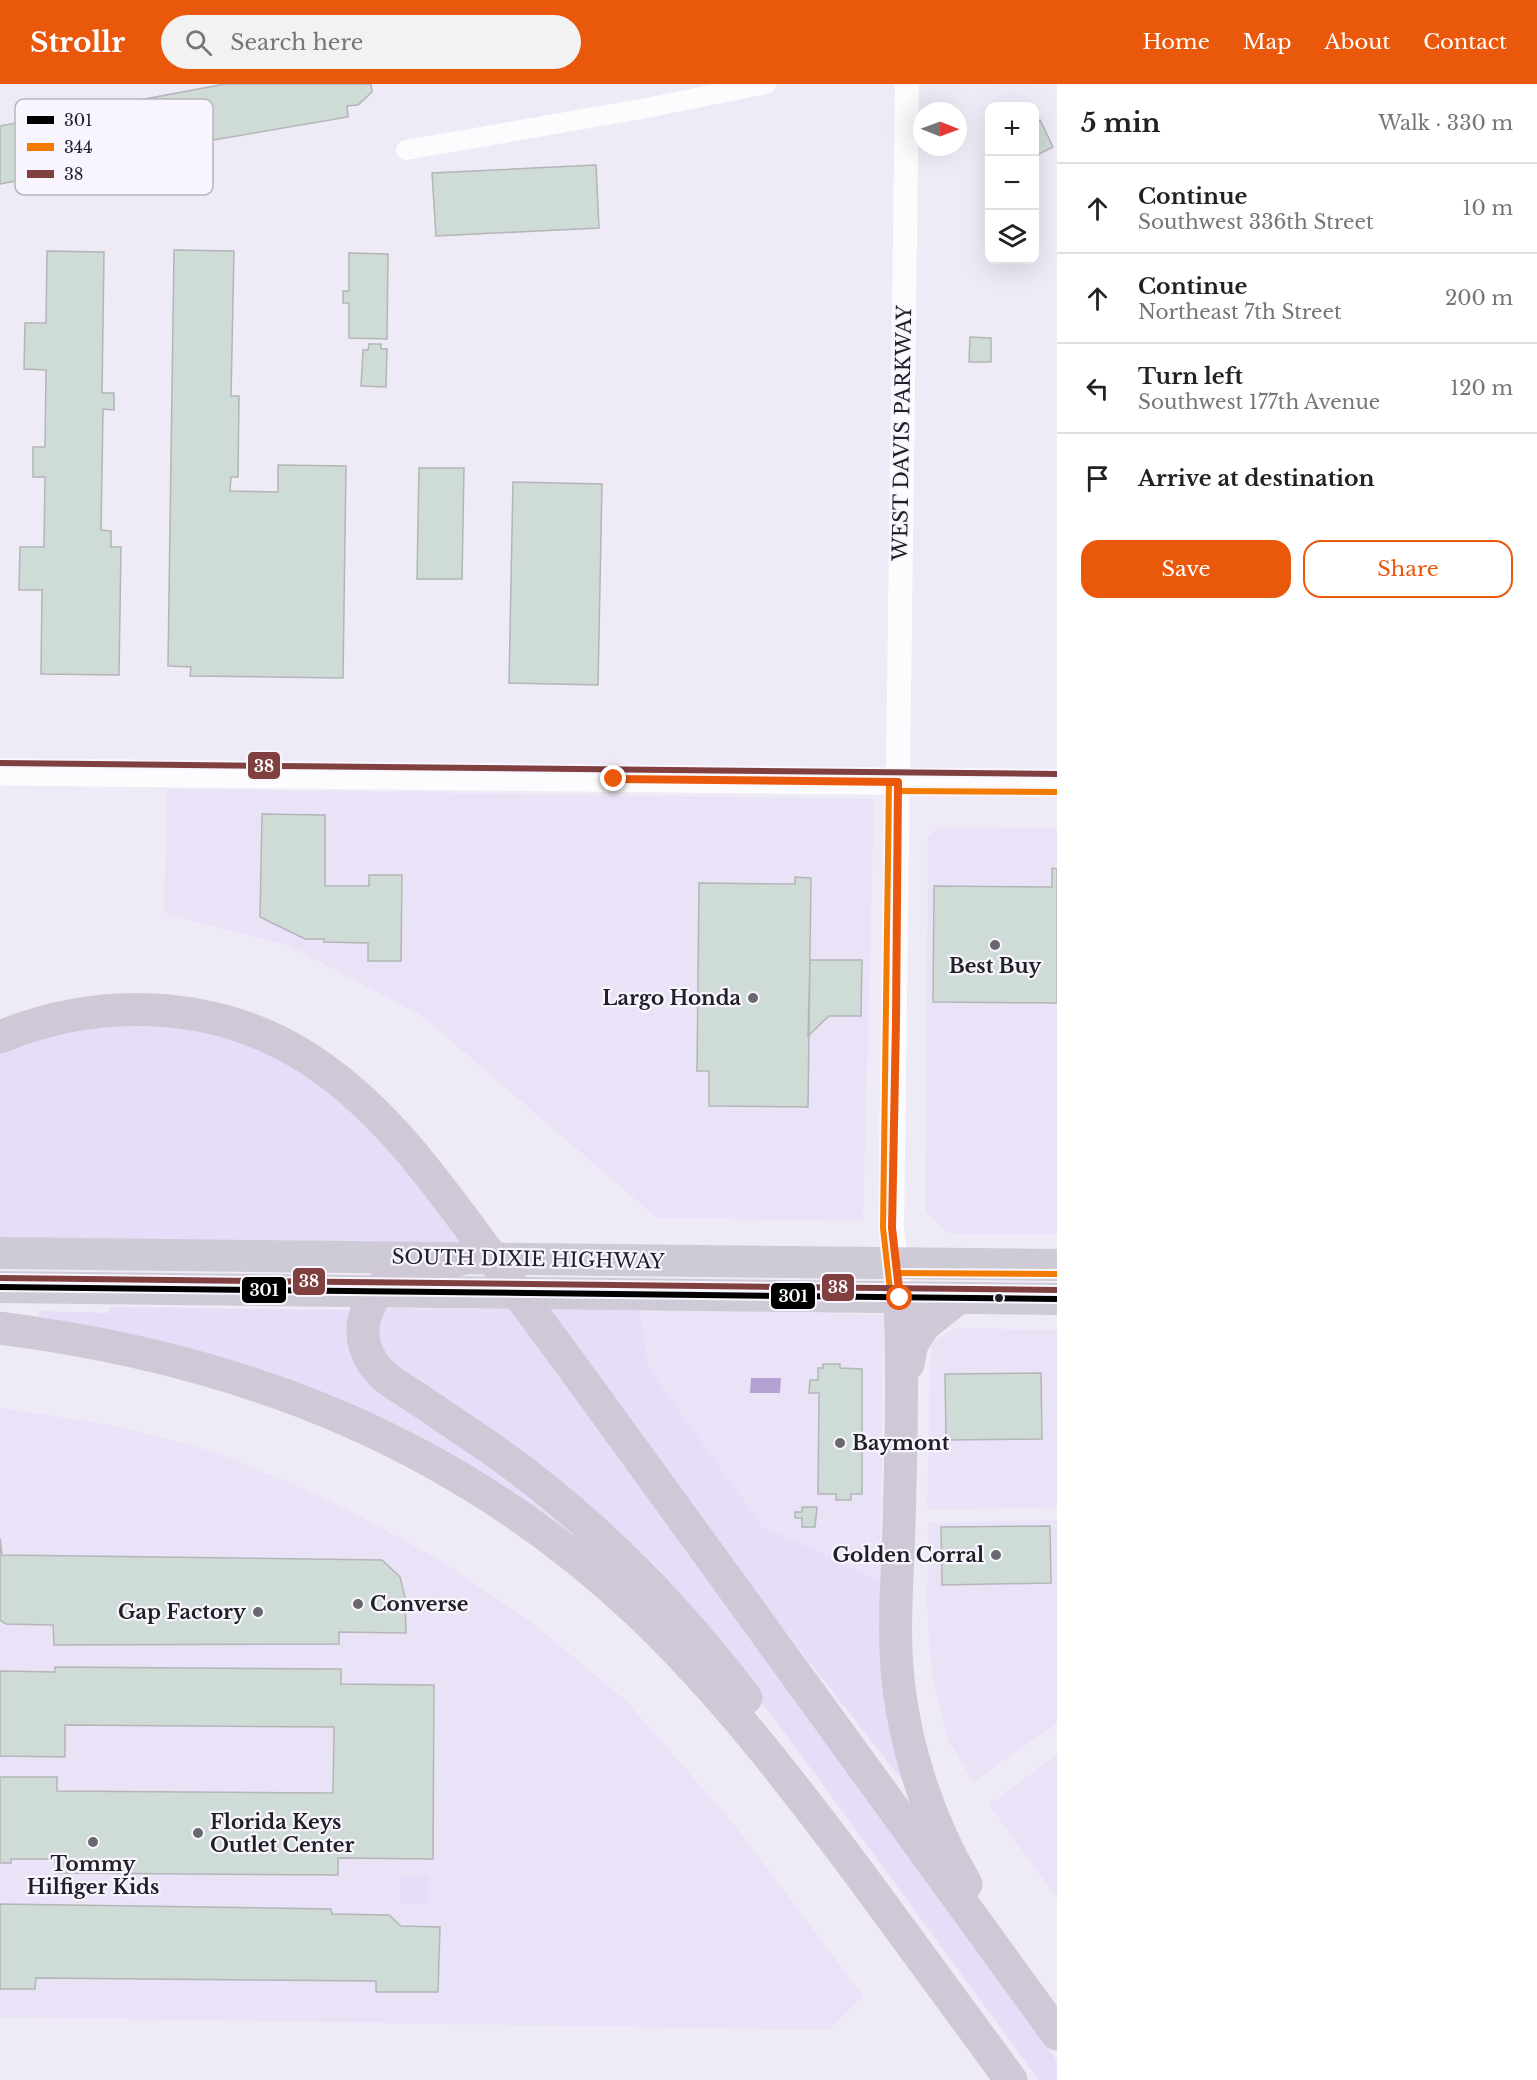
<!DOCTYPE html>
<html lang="en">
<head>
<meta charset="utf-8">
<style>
	:root { --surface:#fff; --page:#f2f2f2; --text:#222; --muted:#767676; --line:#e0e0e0; --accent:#ea580c }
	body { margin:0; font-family:"Libre Baskerville",serif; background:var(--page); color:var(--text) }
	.controls { position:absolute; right:18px; top:18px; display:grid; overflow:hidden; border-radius:12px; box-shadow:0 6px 24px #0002 }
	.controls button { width:54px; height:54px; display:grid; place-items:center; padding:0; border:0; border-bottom:2px solid var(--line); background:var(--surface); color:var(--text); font:30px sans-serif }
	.compass { position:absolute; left:913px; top:18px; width:54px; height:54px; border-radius:50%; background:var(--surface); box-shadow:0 6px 24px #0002; rotate:91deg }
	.stop { position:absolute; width:18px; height:18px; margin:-14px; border:4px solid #ea580c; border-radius:50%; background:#fff }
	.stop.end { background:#ea580c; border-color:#fff; box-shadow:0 2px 6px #0008 }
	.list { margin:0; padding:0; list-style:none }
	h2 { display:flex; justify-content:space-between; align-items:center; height:78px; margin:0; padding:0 24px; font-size:26px }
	h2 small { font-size:20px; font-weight:400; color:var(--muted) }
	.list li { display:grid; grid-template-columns:39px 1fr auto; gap:18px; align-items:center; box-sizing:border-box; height:90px; padding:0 24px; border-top:2px solid var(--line) }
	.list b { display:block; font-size:22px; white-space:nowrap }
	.list p { margin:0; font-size:20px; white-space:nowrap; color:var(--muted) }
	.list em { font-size:20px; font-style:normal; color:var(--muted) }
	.actions { display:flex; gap:12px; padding:18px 24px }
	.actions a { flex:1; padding:14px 0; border:2px solid var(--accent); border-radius:18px; text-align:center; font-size:21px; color:var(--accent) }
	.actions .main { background:var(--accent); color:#fff }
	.icon { flex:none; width:33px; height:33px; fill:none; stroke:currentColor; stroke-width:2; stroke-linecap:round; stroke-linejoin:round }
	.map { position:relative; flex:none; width:1057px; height:1996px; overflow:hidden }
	header { display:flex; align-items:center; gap:36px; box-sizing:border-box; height:84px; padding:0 30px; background:var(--accent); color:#fff }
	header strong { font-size:28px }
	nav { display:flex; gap:33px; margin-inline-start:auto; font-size:21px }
	.search { width:420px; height:54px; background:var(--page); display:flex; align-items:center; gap:15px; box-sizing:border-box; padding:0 21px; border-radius:33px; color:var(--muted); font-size:22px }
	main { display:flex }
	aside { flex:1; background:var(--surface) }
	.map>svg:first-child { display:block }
	.built { fill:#eae3f8 }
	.green { fill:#e6ddf8 }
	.water { fill:#b5a2d4 }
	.building { fill:#cfdbd7; stroke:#b3b5b7; stroke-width:1.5 }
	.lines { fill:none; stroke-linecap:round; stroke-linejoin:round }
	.minor { stroke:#fcfcfe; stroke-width:20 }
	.tertiary { stroke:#fcfcfe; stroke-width:24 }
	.secondary { stroke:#fcfcfe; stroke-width:27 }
	.trunk { stroke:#cfcbd6; stroke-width:32 }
	.motorway { stroke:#cfc9d7; stroke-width:33 }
	.bus-1-casing { stroke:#f8f5fe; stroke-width:10 }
	.bus-2-casing { stroke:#f8f5fe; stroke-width:10 }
	.bus-3-casing { stroke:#f8f5fe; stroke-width:10 }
	.bus-1 { stroke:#000; stroke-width:6 }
	.bus-2 { stroke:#f47b02; stroke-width:6 }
	.bus-3 { stroke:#804040; stroke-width:6 }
	.route { stroke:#ea580c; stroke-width:8 }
	.poi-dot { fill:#69676f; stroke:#f8f5fe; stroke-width:2 }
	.bus-dot { fill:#222027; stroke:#f8f5fe; stroke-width:2 }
	.labels { text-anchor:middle; stroke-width:4.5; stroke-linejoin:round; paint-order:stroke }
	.street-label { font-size:20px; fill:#222027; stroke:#f8f5fe }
	.poi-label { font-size:20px; font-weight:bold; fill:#222027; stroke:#f8f5fe; text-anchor:end }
	.key { fill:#f8f5fe; stroke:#b8b5be; stroke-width:1.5 }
	.key-label { font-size:16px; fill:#222027 }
	.line-badge { stroke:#f8f5fe; stroke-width:2 }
	.badge-label { font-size:16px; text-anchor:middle; font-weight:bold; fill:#fff }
</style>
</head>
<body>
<header>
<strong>Strollr</strong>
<div class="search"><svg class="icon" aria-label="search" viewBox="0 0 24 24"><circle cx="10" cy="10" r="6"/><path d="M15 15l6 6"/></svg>Search here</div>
<nav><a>Home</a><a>Map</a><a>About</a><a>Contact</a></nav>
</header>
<main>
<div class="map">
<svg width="1057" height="1996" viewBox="0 0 1057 1996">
	<rect width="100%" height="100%" fill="#eeeaf6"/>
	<path class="built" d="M167 705 874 715 863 1137 657 1134 422 932 290 862 164 829Z
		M940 743 1057 744V1151L950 1150 925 1128 928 753Z
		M639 1224 884 1231 880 1497 762 1442 649 1284Z
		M954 1244 1057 1246V1423L927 1426 931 1260Z
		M0 1324 112 1341 212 1367 295 1401 354 1429 445 1479 536 1542 626 1617 732 1738 863 1912 829 1946 0 1933Z
		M1057 1436V1639L973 1698 948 1655 932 1593 927 1522 928 1439Z
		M1057 1670V1814L989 1721Z"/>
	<path class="green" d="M141 934 252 957 348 1019 466 1159 0 1155V961Z
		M110 1223 358 1226 353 1246 491 1377 667 1530 564 1448 89 1242 39 1232V1227L109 1229Z
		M639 1223 649 1284 762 1442 880 1497 913 1710 781 1542 547 1224Z
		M375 1224 514 1225 1057 1977V1996H1039L801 1671 762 1619 723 1573 383 1282Z
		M400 1792H429V1819H400Z"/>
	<path class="water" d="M751 1294H781L780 1309H750Z"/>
	<path class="building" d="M225 0H371L372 8 358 21 347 22 348 33 190 60 191 66 104 81 106 92 57 101 55 90 0 100V42Z
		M1040 36 1053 63 1037 71 1034 66V39Z
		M596 81 599 144 436 152 432 89Z
		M174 166 234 167 231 312H239L238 393H231L230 407 278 408V381L346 382 343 594 190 592 191 583 168 582Z
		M47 167 104 168 102 309H114V326L103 325 101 446 111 447V463H121L119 591 41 590 42 506H19L20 463H44L45 393H33V363H45L46 286 24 285 25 239H46Z
		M349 169 388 170 387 255 349 254V219H343V207H349Z
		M970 253 991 254V278H969Z
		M369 260H381V265H387L386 303 361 302 363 266H368Z
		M419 384H464L462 495H417Z
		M513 398 602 400 598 601 509 599Z
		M262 730 325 731V802H369V791H402L401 877H368V859L324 858V855H305L260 833Z
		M1052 784 1057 785V919L933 918 934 802 1052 803Z
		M795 793 811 794 808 1023 709 1022V987H697L699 799 795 800Z
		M810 876H862L861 932H829L808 952Z
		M823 1280H840V1284L862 1285V1410H851V1416H836V1410H818L819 1309H809L810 1296H818V1284H823Z
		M1041 1289 1042 1355 946 1356 945 1290Z
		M802 1423H817L815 1443H802V1434H795V1428H802Z
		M1050 1442 1051 1499 942 1501 941 1443Z
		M0 1454 2 1471 382 1476 400 1493 405 1513 406 1549 339 1548V1560L54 1561 53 1541 6 1540 0 1536Z
		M55 1583 341 1585V1600L434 1601 433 1775 338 1774V1791L56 1789 55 1775H11V1779H0V1693H57V1707L333 1709 334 1643 65 1641V1673L0 1672V1587L55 1588Z
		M0 1820 331 1825 332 1830 389 1831 401 1842 440 1843 438 1908H376V1897L36 1894 35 1905H0Z"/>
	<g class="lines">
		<path class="minor" d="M406 66 641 25 766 0"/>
		<path class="tertiary" d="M900 1214 892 1144 907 0"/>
		<path class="secondary" d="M0 688 1057 699"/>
		<path class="trunk" d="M0 1169 1057 1181
			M0 1203 1057 1215"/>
		<path class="motorway" d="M0 953C97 913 210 915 301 970 380 1018 433 1094 487 1167 529 1224 571 1280 612 1337 760 1542 908 1747 1057 1950
			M461 1175C426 1183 384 1185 369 1222 363 1235 361 1249 365 1262 368 1272 374 1282 381 1289 391 1299 403 1305 415 1313 439 1329 462 1345 486 1361 586 1430 673 1518 746 1614
			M900 1214C903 1290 901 1367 899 1442 898 1483 894 1525 896 1566 899 1646 925 1731 966 1800
			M0 1244C244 1275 456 1358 638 1528 721 1607 791 1698 859 1789 910 1858 961 1927 1011 1996
			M908 1280 912 1260 924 1241 957 1215"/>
		<defs>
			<path id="bus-1" d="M0 1203 1057 1215"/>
			<path id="bus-2" d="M889 698 883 1144 891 1215
				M898 707 1057 708
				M897 1189 1057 1190"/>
			<path id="bus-3" d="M0 679 1057 690
				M0 1194 1057 1206"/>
		</defs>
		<use href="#bus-1" class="bus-1-casing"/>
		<use href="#bus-2" class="bus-2-casing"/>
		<use href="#bus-3" class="bus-3-casing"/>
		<use href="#bus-1" class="bus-1"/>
		<use href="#bus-2" class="bus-2"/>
		<use href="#bus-3" class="bus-3"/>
	</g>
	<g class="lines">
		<path class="route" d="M614 695 898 698 896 937 892 1144 900 1214"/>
	</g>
	<g class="poi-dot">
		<circle cx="995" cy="861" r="6"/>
		<circle cx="753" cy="914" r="6"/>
		<circle cx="840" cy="1359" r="6"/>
		<circle cx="996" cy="1471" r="6"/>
		<circle cx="358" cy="1520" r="6"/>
		<circle cx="258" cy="1528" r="6"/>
		<circle cx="198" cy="1749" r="6"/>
		<circle cx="93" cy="1758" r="6"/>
	</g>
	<circle class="bus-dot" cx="999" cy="1214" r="5"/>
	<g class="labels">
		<g class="street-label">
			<text transform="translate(902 349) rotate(-89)" y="7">WEST DAVIS PARKWAY</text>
			<text transform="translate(528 1175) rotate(1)" y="7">SOUTH DIXIE HIGHWAY</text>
		</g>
		<g class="poi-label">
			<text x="995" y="889" text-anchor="middle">Best Buy</text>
			<text x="741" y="921">Largo Honda</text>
			<text x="852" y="1366" text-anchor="start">Baymont</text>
			<text x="984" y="1478">Golden Corral</text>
			<text x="370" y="1527" text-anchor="start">Converse</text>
			<text x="246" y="1535">Gap Factory</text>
			<text x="210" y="1745" text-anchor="start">Florida Keys<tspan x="210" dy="23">Outlet Center</tspan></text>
			<text x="93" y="1787" text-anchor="middle">Tommy<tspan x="93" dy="23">Hilfiger Kids</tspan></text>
		</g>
	</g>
	<rect x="15" y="15" width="198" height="96" rx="9" class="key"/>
	<rect x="27" y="32" width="27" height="8" fill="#000"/>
	<rect x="27" y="59" width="27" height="8" fill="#f47b02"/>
	<rect x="27" y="86" width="27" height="8" fill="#804040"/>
	<g class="key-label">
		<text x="64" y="42">301</text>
		<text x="64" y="69">344</text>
		<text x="64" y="96">38</text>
	</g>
	<g class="line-badge">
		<rect x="247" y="667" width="34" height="29" rx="6" fill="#804040"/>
		<rect x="292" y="1183" width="34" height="29" rx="6" fill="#804040"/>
		<rect x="821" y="1189" width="34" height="29" rx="6" fill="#804040"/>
		<rect x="241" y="1192" width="46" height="28" rx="6" fill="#000"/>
		<rect x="770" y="1198" width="46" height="28" rx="6" fill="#000"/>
	</g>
	<g class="badge-label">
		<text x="264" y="688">38</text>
		<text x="309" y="1203">38</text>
		<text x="838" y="1209">38</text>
		<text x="264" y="1212">301</text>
		<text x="793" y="1218">301</text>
	</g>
</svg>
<div class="controls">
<button>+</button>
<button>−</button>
<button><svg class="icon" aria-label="layers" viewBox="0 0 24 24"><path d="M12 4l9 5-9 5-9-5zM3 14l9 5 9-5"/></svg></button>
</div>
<svg class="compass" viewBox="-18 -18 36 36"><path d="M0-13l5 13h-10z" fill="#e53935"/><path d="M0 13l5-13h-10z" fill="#767676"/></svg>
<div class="stop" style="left:900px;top:1214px"></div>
<div class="stop end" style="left:614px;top:695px"></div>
</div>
<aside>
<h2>5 min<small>Walk · 330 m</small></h2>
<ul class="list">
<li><svg class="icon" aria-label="ahead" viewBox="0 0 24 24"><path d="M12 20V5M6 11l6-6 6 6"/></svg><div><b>Continue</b><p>Southwest 336th Street</p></div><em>10 m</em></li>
<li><svg class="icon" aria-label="ahead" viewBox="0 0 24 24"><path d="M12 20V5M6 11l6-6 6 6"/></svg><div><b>Continue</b><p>Northeast 7th Street</p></div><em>200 m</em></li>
<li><svg class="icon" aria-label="left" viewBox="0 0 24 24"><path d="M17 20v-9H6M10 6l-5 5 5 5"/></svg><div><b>Turn left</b><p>Southwest 177th Avenue</p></div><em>120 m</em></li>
<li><svg class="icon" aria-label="arrive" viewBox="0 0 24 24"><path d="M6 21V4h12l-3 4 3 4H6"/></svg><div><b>Arrive at destination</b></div></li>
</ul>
<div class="actions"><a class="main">Save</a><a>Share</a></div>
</aside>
</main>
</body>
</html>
